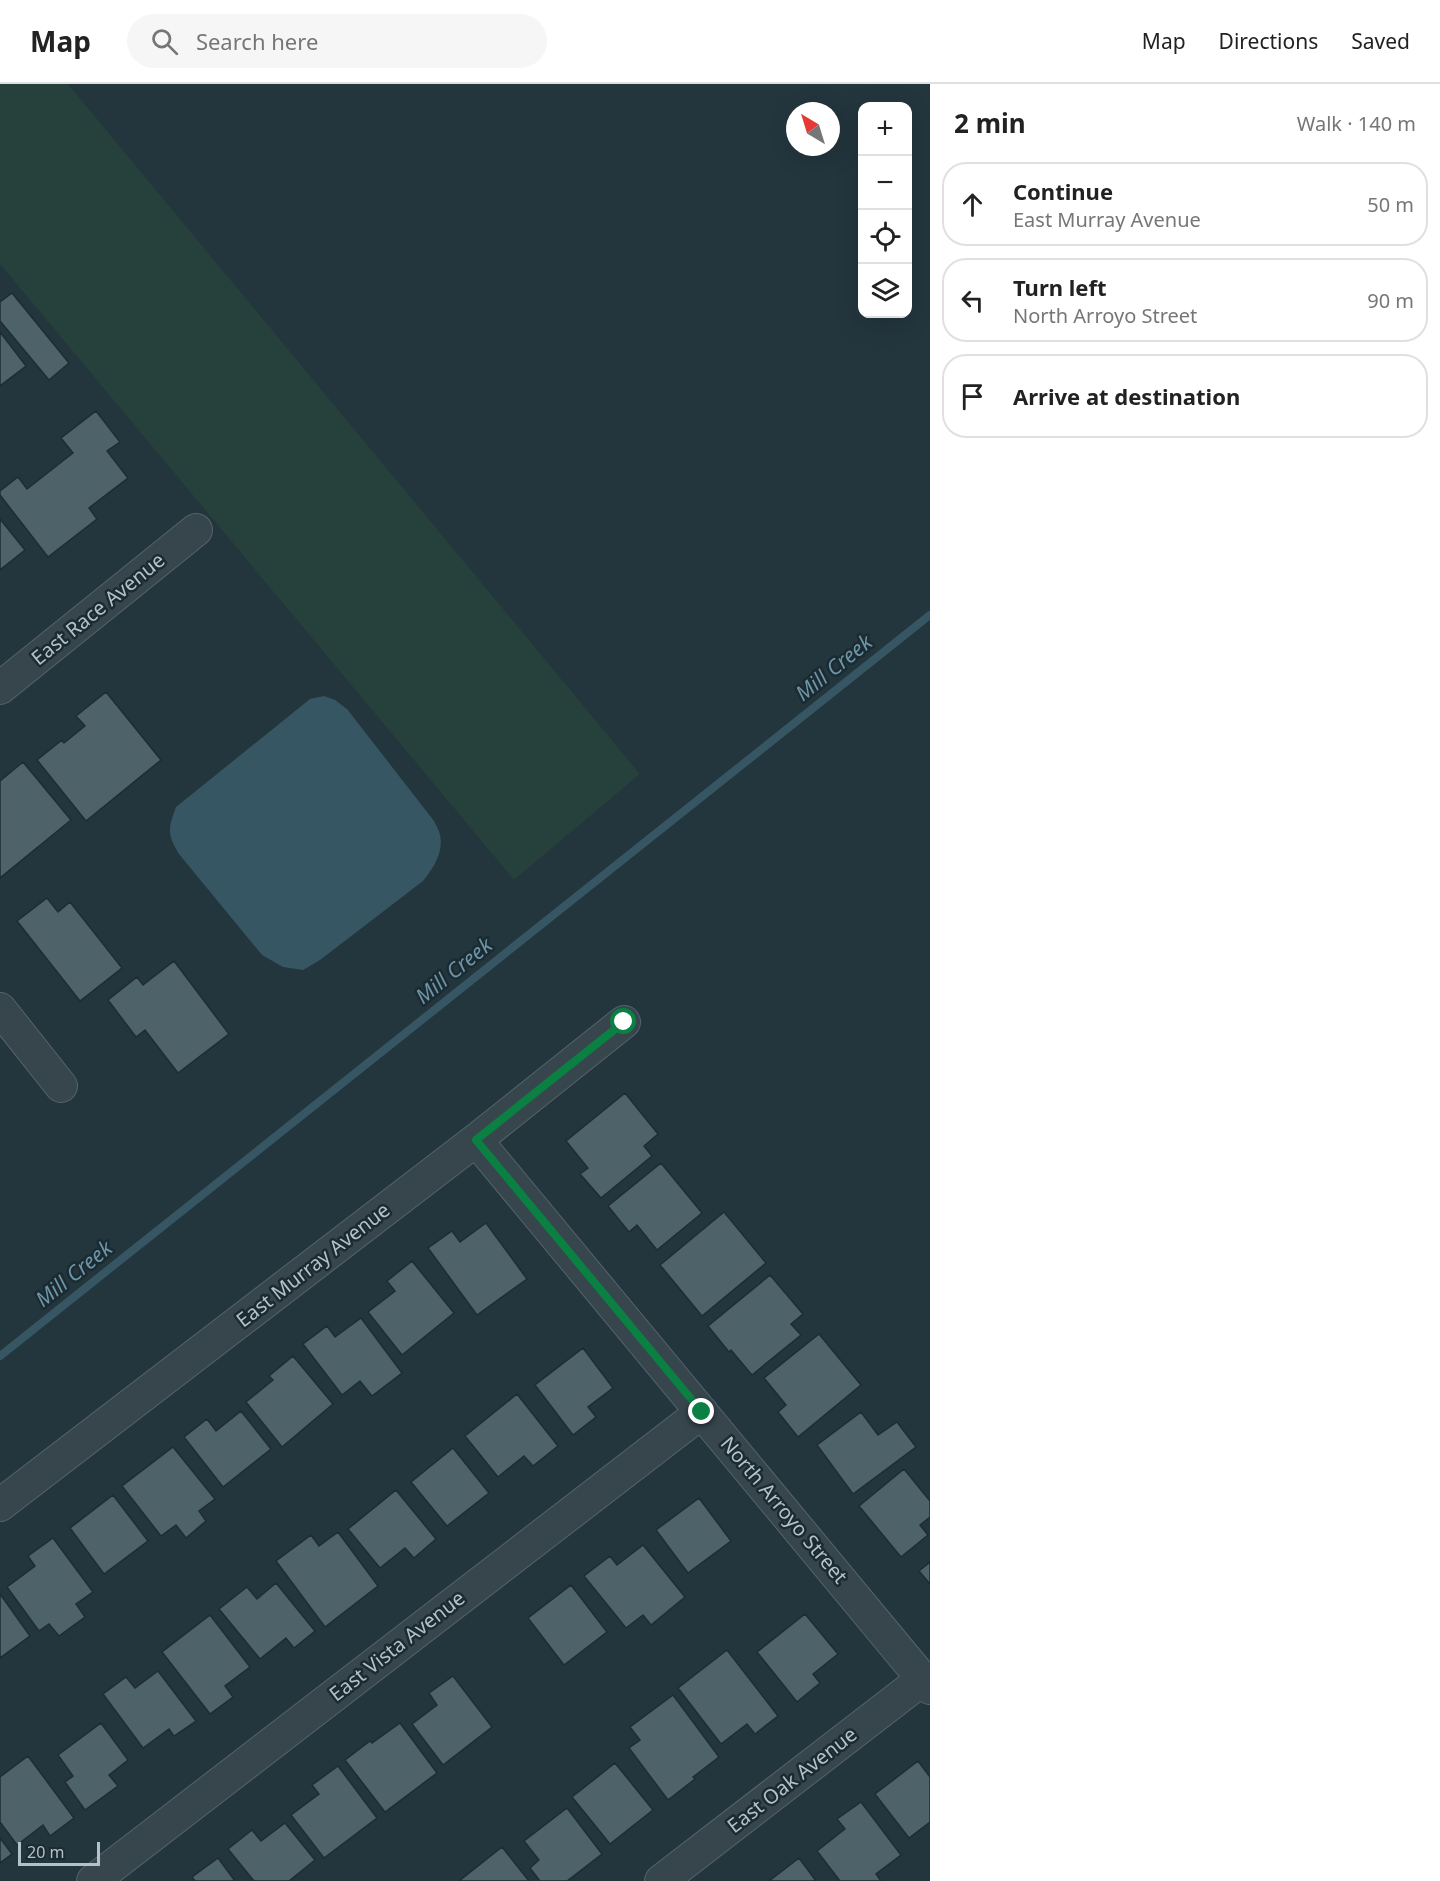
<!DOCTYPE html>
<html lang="en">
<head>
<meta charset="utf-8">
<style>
	:root { --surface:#fff; --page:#f6f6f6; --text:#222; --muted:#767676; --line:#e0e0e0 }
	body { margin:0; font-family:"Noto Sans",sans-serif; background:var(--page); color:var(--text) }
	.controls { position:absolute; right:18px; top:18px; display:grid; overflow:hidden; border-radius:12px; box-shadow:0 6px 24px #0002 }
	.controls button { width:54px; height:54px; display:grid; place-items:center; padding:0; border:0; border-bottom:2px solid var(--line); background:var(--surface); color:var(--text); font:30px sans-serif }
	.compass { position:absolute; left:786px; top:18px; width:54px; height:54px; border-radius:50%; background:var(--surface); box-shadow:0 6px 24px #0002; rotate:322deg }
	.scale { position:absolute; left:18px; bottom:15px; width:82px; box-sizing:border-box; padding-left:6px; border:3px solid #b3c1c8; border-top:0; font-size:16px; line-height:21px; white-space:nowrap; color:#b3c1c8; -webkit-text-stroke:4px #1c2b32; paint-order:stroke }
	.stop { position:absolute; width:18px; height:18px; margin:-14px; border:4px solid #0b8043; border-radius:50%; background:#fff }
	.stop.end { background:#0b8043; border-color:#fff; box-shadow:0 2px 6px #0008 }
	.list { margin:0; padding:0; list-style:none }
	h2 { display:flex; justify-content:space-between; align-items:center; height:78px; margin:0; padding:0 24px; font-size:26px }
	h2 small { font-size:20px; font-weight:400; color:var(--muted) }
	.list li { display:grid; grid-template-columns:39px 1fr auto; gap:18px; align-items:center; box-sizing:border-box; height:84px; margin:0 12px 12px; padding:0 12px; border:2px solid var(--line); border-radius:24px }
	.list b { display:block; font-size:22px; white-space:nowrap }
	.list p { margin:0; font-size:20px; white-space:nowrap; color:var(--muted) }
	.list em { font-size:20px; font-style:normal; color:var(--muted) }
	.icon { flex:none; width:33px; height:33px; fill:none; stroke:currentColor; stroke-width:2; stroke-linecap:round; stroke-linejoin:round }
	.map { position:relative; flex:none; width:930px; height:1797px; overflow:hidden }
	header { display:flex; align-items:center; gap:36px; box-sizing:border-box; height:84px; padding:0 30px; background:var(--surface); border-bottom:2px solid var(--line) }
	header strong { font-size:28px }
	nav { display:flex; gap:33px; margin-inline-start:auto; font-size:21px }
	.search { width:420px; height:54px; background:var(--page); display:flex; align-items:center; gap:15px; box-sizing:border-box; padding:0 21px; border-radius:33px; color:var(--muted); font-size:22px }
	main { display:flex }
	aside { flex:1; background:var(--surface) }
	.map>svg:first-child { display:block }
	.green { fill:#26403b }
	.water { fill:#375664 }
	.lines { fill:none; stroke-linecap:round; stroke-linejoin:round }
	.stream { stroke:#375664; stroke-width:8 }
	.building { fill:#4e626a; stroke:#1e2d34; stroke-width:1.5 }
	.minor-casing { stroke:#55646b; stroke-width:34 }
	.minor { stroke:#37464d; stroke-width:32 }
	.route { stroke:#0b8043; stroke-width:8 }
	.labels { text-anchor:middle; stroke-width:5; stroke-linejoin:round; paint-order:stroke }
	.street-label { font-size:20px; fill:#b3c1c8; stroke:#1c2b32 }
	.water-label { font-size:21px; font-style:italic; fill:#6c95a7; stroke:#1c2b32 }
</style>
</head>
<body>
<header>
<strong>Map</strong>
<div class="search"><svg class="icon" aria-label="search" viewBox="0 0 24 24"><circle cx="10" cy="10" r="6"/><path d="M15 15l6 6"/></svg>Search here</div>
<nav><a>Map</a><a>Directions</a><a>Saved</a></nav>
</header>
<main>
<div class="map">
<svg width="930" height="1797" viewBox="0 0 930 1797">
	<rect width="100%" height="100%" fill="#23353d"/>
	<path class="green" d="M0 0H68L640 690 514 796 0 180Z"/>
	<path class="water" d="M324 612 335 616 347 625 434 737C436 741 439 746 440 751 444 768 433 785 423 797L320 876 303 886 283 883 262 871 179 770C167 750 168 745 176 723L310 615Z"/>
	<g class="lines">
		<path class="stream" d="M0 1272 930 531"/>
	</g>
	<path class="building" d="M12 209 69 279 49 296 0 237V218Z
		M0 248 26 282 0 302Z
		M96 327 120 358 107 367 128 394 89 424 97 435 48 473 0 411V407L18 393 27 405 73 369 61 354Z
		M0 435 25 466 0 486Z
		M106 608 161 676 86 737 37 676 62 656 64 659 85 642 76 632Z
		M23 678 71 736 0 794V697Z
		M47 814 58 828 70 818 122 884 80 917 17 837Z
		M174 877 229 950 178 989 145 946 136 953 108 916 137 893 143 901Z
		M625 1009 658 1050 644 1062 652 1072 601 1114 580 1090 588 1084 566 1057Z
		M661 1079 702 1129 657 1166 637 1141 629 1148 608 1122Z
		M724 1128 766 1179 702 1232 660 1181Z
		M486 1139 527 1195 477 1231 428 1164 452 1147 460 1158Z
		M412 1177 454 1229 402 1271 368 1228 395 1207 387 1197Z
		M770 1191 803 1230 791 1240 801 1251 752 1291 731 1266 729 1268 708 1242Z
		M361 1234 402 1289 372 1312 360 1297 342 1311 303 1260 327 1242 335 1253Z
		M819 1250 861 1301 798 1353 778 1328 786 1321 764 1294Z
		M583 1264 613 1304 588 1323 596 1333 573 1351 535 1301Z
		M293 1272 333 1320 282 1363 246 1318 273 1296 269 1292Z
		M517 1310 558 1362 533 1382 524 1372 498 1393 465 1352Z
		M241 1327 271 1365 223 1403 184 1353 207 1335 216 1347Z
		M861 1328 878 1351 897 1338 916 1363 853 1410 817 1361Z
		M173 1363 215 1415 199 1427 206 1437 186 1454 176 1441 161 1452 122 1402Z
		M453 1364 489 1409 447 1442 411 1398Z
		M904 1385 930 1417V1433L920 1441 928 1451 901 1473 859 1422Z
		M396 1406 436 1455 414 1474 405 1464 380 1484 348 1445Z
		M113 1411 148 1457 104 1490 70 1444Z
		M699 1414 731 1457 688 1489 656 1446Z
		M338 1448 378 1502 325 1543 276 1477 311 1451 319 1462Z
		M53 1454 93 1508 76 1520 85 1533 59 1552 49 1540 39 1547 7 1503 35 1482 28 1472Z
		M643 1461 685 1513 651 1541 643 1531 626 1544 584 1492 610 1472 617 1481Z
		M930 1478V1500L919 1487Z
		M276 1499 315 1547 294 1564 286 1554 260 1575 219 1525 247 1503 257 1515Z
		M571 1501 607 1548 564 1581 528 1534Z
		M0 1510 30 1552 0 1574Z
		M805 1530 838 1570 813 1590 820 1599 797 1618 757 1568Z
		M210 1531 250 1583 225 1602 233 1613 210 1630 162 1568Z
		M727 1566 778 1632 755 1650 747 1640 721 1660 678 1604Z
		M158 1587 196 1637 174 1652 169 1645 143 1664 103 1610 126 1593 135 1604Z
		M453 1592 492 1643 443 1681 412 1640 437 1621 429 1609Z
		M673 1611 719 1673 693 1693 695 1695 668 1716 629 1664 640 1656 630 1643Z
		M101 1639 128 1676 109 1691 118 1702 85 1726 65 1698 73 1692 58 1671Z
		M400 1639 437 1689 385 1728 345 1676 370 1657 372 1659Z
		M28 1672 74 1734 50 1752 43 1741 17 1761 0 1738V1693Z
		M918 1677 930 1693V1738L909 1754 875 1710Z
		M615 1679 653 1726 610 1760 572 1713Z
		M338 1682 377 1734 324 1774 291 1731 319 1710 312 1701Z
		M861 1718 901 1771 876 1790 881 1797H840L817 1767 845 1745 837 1735Z
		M567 1724 602 1770 567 1797H540L530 1784 539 1776 524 1757Z
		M285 1739 315 1776 289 1797H254L228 1765 252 1746 261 1757Z
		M0 1754 12 1770 0 1779Z
		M502 1763 529 1797H459Z
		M218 1774 235 1797H195L192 1793Z
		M799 1774 816 1797H769Z"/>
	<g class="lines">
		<defs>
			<path id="minor" d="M0 604 196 446
				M0 925 61 1002
				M476 1056 930 1604
				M0 1421 476 1056 624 938
				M93 1797 702 1328
				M661 1797 923 1595"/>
		</defs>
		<use href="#minor" class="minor-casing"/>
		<use href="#minor" class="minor"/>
	</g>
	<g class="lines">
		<path class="route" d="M624 938 476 1056 702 1328"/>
	</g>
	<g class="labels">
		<g class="street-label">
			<text transform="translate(98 525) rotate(-39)" y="7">East Race Avenue</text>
			<text transform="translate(313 1181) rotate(-38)" y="7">East Murray Avenue</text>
			<text transform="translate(784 1426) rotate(50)" y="7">North Arroyo Street</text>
			<text transform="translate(397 1562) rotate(-38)" y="7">East Vista Avenue</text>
			<text transform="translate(792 1696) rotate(-38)" y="7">East Oak Avenue</text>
		</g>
		<g class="water-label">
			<text transform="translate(834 584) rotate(-39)" y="7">Mill Creek</text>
			<text transform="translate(454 887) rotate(-39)" y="7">Mill Creek</text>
			<text transform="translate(74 1190) rotate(-39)" y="7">Mill Creek</text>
		</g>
	</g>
</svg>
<div class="controls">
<button>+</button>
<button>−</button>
<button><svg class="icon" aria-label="locate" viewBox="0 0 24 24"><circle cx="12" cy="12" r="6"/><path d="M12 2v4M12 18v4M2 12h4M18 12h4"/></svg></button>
<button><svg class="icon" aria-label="layers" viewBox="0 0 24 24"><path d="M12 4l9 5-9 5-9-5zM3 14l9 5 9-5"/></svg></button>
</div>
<svg class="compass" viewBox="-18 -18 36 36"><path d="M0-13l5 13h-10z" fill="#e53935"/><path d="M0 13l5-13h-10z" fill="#767676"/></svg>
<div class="scale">20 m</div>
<div class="stop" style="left:624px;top:938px"></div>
<div class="stop end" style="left:702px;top:1328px"></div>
</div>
<aside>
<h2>2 min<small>Walk · 140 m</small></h2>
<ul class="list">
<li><svg class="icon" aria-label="ahead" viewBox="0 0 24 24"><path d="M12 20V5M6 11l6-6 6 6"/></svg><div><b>Continue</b><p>East Murray Avenue</p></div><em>50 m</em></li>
<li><svg class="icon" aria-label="left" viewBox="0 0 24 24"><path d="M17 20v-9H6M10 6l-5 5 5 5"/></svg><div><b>Turn left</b><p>North Arroyo Street</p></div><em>90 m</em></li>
<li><svg class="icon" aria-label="arrive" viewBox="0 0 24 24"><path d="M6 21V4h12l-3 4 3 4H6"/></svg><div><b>Arrive at destination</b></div></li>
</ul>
</aside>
</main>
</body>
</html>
